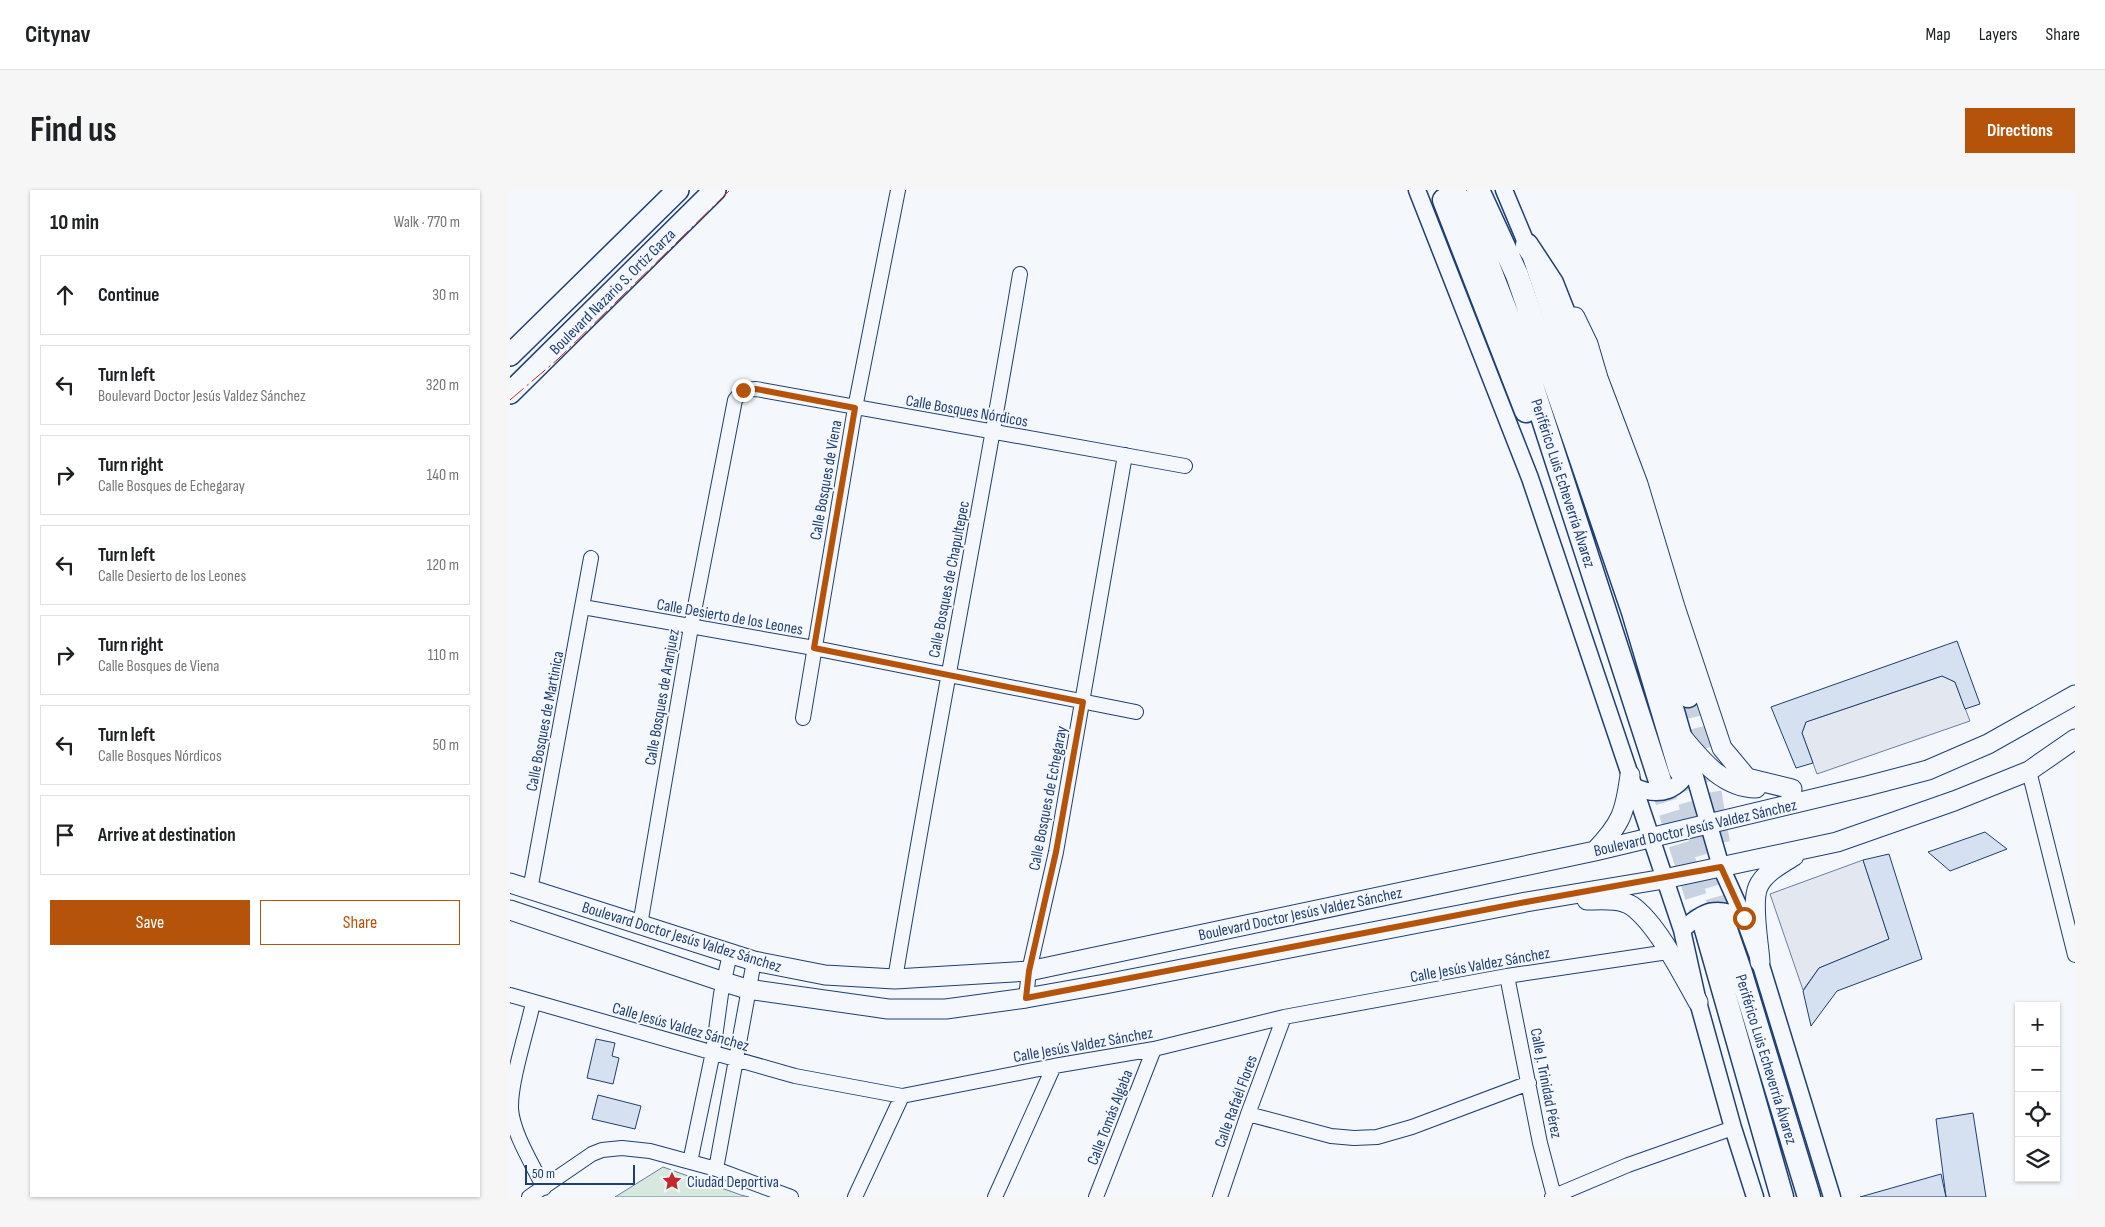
<!DOCTYPE html>
<html lang="en">
<head>
<meta charset="utf-8">
<style>
	:root { --surface:#fff; --page:#f6f6f6; --text:#202124; --muted:#757577; --line:#e0e0e0; --accent:#b45309 }
	body { margin:0; font-family:"Sofia Sans Condensed",sans-serif; background:var(--page); color:var(--text) }
	.controls { position:absolute; right:15px; bottom:15px; display:grid; overflow:hidden; border-radius:0px; box-shadow:0 1px 4px #0004 }
	.controls button { width:45px; height:45px; display:grid; place-items:center; padding:0; border:0; border-bottom:1px solid var(--line); background:var(--surface); color:var(--text); font:25px sans-serif }
	.scale { position:absolute; left:15px; bottom:12px; width:110px; box-sizing:border-box; padding-left:5px; border:2px solid #1d3f73; border-top:0; font-size:14px; line-height:18px; white-space:nowrap; color:#1d3f73; -webkit-text-stroke:4px #f4f7fb; paint-order:stroke }
	.stop { position:absolute; width:15px; height:15px; margin:-11px; border:4px solid #b45309; border-radius:50%; background:#fff }
	.stop.end { background:#b45309; border-color:#fff; box-shadow:0 1px 5px #0008 }
	.list { margin:0; padding:0; list-style:none }
	h2 { display:flex; justify-content:space-between; align-items:center; height:65px; margin:0; padding:0 20px; font-size:21px }
	h2 small { font-size:16px; font-weight:400; color:var(--muted) }
	.list li { display:grid; grid-template-columns:32px 1fr auto; gap:15px; align-items:center; box-sizing:border-box; height:80px; margin:0 10px 10px; padding:0 10px; border:1px solid var(--line); border-radius:0px }
	.list b { display:block; font-size:19px; white-space:nowrap }
	.list p { margin:0; font-size:16px; white-space:nowrap; color:var(--muted) }
	.list em { font-size:16px; font-style:normal; color:var(--muted) }
	.actions { display:flex; gap:10px; padding:15px 20px }
	.actions a { flex:1; padding:11px 0; border:1px solid var(--accent); border-radius:0px; text-align:center; font-size:18px; color:var(--accent) }
	.actions .main { background:var(--accent); color:#fff }
	.icon { flex:none; width:28px; height:28px; fill:none; stroke:currentColor; stroke-width:2; stroke-linecap:round; stroke-linejoin:round }
	.map { position:relative; flex:none; width:1565px; height:1007px; overflow:hidden; border-radius:0px }
	header { display:flex; align-items:center; gap:30px; box-sizing:border-box; height:70px; padding:0 25px; background:var(--surface); border-bottom:1px solid var(--line) }
	header strong { font-size:24px }
	nav { display:flex; gap:28px; margin-inline-start:auto; font-size:18px }
	.intro { display:flex; align-items:center; justify-content:space-between; box-sizing:border-box; height:120px; padding:0 30px }
	h1 { margin:0; font-size:35px }
	.button { padding:12px 22px; border-radius:0px; background:var(--accent); color:#fff; font-size:18px; font-weight:700 }
	main { display:flex; gap:30px; padding:0 30px }
	aside { flex:1; background:var(--surface); border-radius:0px; box-shadow:0 1px 4px #0004 }
	.map>svg:first-child { display:block }
	.green { fill:#d7e8df; stroke:#687fa3 }
	.parking { fill:#e3e8f0; stroke:#687fa3 }
	.building { fill:#d5e0f0; stroke:#1d3f73 }
	.lines { fill:none; stroke-linecap:round; stroke-linejoin:round }
	.trunk-tunnel { stroke:#c9d2e0; stroke-width:22; stroke-dasharray:22 11; stroke-linecap:butt }
	.minor-casing { stroke:#1d3f73; stroke-width:16 }
	.tertiary-casing { stroke:#1d3f73; stroke-width:19 }
	.secondary-casing { stroke:#1d3f73; stroke-width:21 }
	.primary-casing { stroke:#1d3f73; stroke-width:24 }
	.trunk-casing { stroke:#1d3f73; stroke-width:25 }
	.minor { stroke:#f4f7fb; stroke-width:14 }
	.tertiary { stroke:#f4f7fb; stroke-width:16 }
	.secondary { stroke:#f4f7fb; stroke-width:19 }
	.primary { stroke:#f4f7fb; stroke-width:21 }
	.trunk { stroke:#f4f7fb; stroke-width:22 }
	.power { stroke:#c62828; stroke-width:1; stroke-dasharray:18 4 2.5 4; stroke-linecap:butt }
	.route { stroke:#b45309; stroke-width:6 }
	.labels { text-anchor:middle; stroke-width:4; stroke-linejoin:round; paint-order:stroke }
	.street-label { font-size:16px; fill:#1d3f73; stroke:#f4f7fb }
	.poi-label { font-size:16px; fill:#1d3f73; stroke:#f4f7fb; text-anchor:start }
</style>
</head>
<body>
<header>
<strong>Citynav</strong>
<nav><a>Map</a><a>Layers</a><a>Share</a></nav>
</header>
<div class="intro"><h1>Find us</h1><a class="button">Directions</a></div>
<main>
<aside>
<h2>10 min<small>Walk · 770 m</small></h2>
<ul class="list">
<li><svg class="icon" aria-label="ahead" viewBox="0 0 24 24"><path d="M12 20V5M6 11l6-6 6 6"/></svg><div><b>Continue</b></div><em>30 m</em></li>
<li><svg class="icon" aria-label="left" viewBox="0 0 24 24"><path d="M17 20v-9H6M10 6l-5 5 5 5"/></svg><div><b>Turn left</b><p>Boulevard Doctor Jesús Valdez Sánchez</p></div><em>320 m</em></li>
<li><svg class="icon" aria-label="right" viewBox="0 0 24 24"><path d="M7 20v-9h11M14 6l5 5-5 5"/></svg><div><b>Turn right</b><p>Calle Bosques de Echegaray</p></div><em>140 m</em></li>
<li><svg class="icon" aria-label="left" viewBox="0 0 24 24"><path d="M17 20v-9H6M10 6l-5 5 5 5"/></svg><div><b>Turn left</b><p>Calle Desierto de los Leones</p></div><em>120 m</em></li>
<li><svg class="icon" aria-label="right" viewBox="0 0 24 24"><path d="M7 20v-9h11M14 6l5 5-5 5"/></svg><div><b>Turn right</b><p>Calle Bosques de Viena</p></div><em>110 m</em></li>
<li><svg class="icon" aria-label="left" viewBox="0 0 24 24"><path d="M17 20v-9H6M10 6l-5 5 5 5"/></svg><div><b>Turn left</b><p>Calle Bosques Nórdicos</p></div><em>50 m</em></li>
<li><svg class="icon" aria-label="arrive" viewBox="0 0 24 24"><path d="M6 21V4h12l-3 4 3 4H6"/></svg><div><b>Arrive at destination</b></div></li>
</ul>
<div class="actions"><a class="main">Save</a><a>Share</a></div>
</aside>
<div class="map">
<svg width="1565" height="1007" viewBox="0 0 1565 1007">
	<rect width="100%" height="100%" fill="#f4f7fb"/>
	<path class="green" d="M153 977 231 1005 239 1007H105Z"/>
	<path class="parking" d="M1432 486 1445 492 1460 531 1307 584 1292 543 1296 532Z
		M1353 670 1379 749 1309 778 1293 800 1260 704Z"/>
	<path class="building" d="M1447 451 1470 514 1455 519 1445 492 1432 486 1296 532 1292 543 1303 573 1286 578 1261 517Z
		M1475 642 1497 659 1440 681 1418 662Z
		M1379 664 1412 769 1327 801 1301 836 1293 801 1309 778 1379 749 1353 670Z
		M86 849 105 853 102 866 109 868 103 894 77 888Z
		M88 905 131 916 125 939 82 929Z
		M1463 923 1476 1007H1436L1426 929Z
		M1431 984 1436 1007H1350Z"/>
	<g class="lines">
		<path class="trunk-tunnel" d="M1178 506 1200 599 1209 653
			M1170 580 1213 731
			M1150 591 1195 736"/>
		<defs>
			<path id="minor" d="M73 417 304 458 626 522
				M293 528 345 218 388 0
				M1519 581 1565 765
				M20 700 81 368
				M130 735 181 437 225 210 233 200 246 199 675 276
				M997 786 1030 953 1044 1006
				M385 789C424 553 471 319 510 84
				M0 805 285 886 392 906 544 876 644 859 774 827 997 786 1158 762
				M516 808 519 781 546 662 615 265
				M23 813C17 841 0 892 1 919 3 944 23 975 34 998
				M738 924 821 946 844 948 867 947 902 937 1019 893
				M180 972 203 862 211 804 220 764
				M206 979 244 771
				M19 1007 82 964 92 960 112 958 140 961 206 979 281 1007
				M345 1007 392 906
				M485 1007 544 876
				M586 1007 644 859
				M710 1007 738 924 774 827
				M1042 1007 1118 975 1223 938"/>
			<path id="tertiary" d="M907 0 1020 288 1120 585 1172 740 1188 812 1223 938 1245 1007
				M994 0 1017 55 1126 382 1211 677 1234 728 1250 772 1322 1007
				M1123 596C1150 609 1170 601 1182 574
				M1172 740C1194 720 1206 715 1234 728"/>
			<path id="secondary" d="M1065 127 1078 154 1088 188 1128 294 1165 417 1212 558 1237 588 1282 599
				M1173 548C1192 571 1214 598 1246 598
				M1085 661C1111 634 1115 623 1120 585
				M0 693 244 771 315 785 385 789 519 781 1085 661 1357 596 1418 580 1478 554 1565 505
				M1077 710C1091 710 1110 708 1122 716 1148 735 1172 784 1188 812
				M0 720 214 792 237 799 378 819H436L516 808 595 794 1016 712 1154 689 1327 652 1444 611 1519 581 1565 549
				M1250 772C1249 754 1241 713 1248 697 1254 683 1271 674 1284 666"/>
			<path id="primary" d="M0 165 168 0
				M0 203 205 0"/>
			<path id="trunk" d="M944 0 967 46 1008 152 1150 591
				M968 0 1007 85 1065 252 1123 422 1170 580
				M934 10 1016 221
				M1017 55 1042 93 1061 141 1132 354 1178 506
				M1213 731 1230 780 1299 1007
				M1195 736 1272 1007"/>
		</defs>
		<use href="#minor" class="minor-casing"/>
		<use href="#tertiary" class="tertiary-casing"/>
		<use href="#secondary" class="secondary-casing"/>
		<use href="#primary" class="primary-casing"/>
		<use href="#trunk" class="trunk-casing"/>
		<use href="#minor" class="minor"/>
		<use href="#tertiary" class="tertiary"/>
		<use href="#secondary" class="secondary"/>
		<use href="#primary" class="primary"/>
		<use href="#trunk" class="trunk"/>
		<path class="power" d="M0 210 48 169 220 0"/>
	</g>
	<g class="lines">
		<path class="route" d="M233 200 246 199 345 218 304 458 573 512 546 662 519 781 516 808 1016 712 1211 677 1234 728"/>
	</g>
	<defs>
		<symbol id="sight-bare" viewBox="-9 -9 18 18"><path d="M0-6L1.8-2.2L6-1.7L2.9 1.2L3.7 5.4L0 3.3L-3.7 5.4L-2.9 1.2L-6-1.7L-1.8-2.2Z" fill="#c62828" stroke="#f4f7fb" stroke-width="2.5" paint-order="stroke"/></symbol>
	</defs>
	<g fill-rule="evenodd">
		<use href="#sight-bare" x="148" y="977" width="28" height="28"/>
	</g>
	<g class="labels">
		<g class="street-label">
			<text transform="translate(102 101) rotate(-45)" y="6">Boulevard Nazario S. Ortiz Garza</text>
			<text transform="translate(457 220) rotate(10)" y="6">Calle Bosques Nórdicos</text>
			<text transform="translate(315 290) rotate(-80)" y="6">Calle Bosques de Viena</text>
			<text transform="translate(1054 293) rotate(72)" y="6">Periférico Luis Echeverría Álvarez</text>
			<text transform="translate(438 389) rotate(-79)" y="6">Calle Bosques de Chapultepec</text>
			<text transform="translate(220 426) rotate(10)" y="6">Calle Desierto de los Leones</text>
			<text transform="translate(151 507) rotate(-80)" y="6">Calle Bosques de Aranjuez</text>
			<text transform="translate(34 531) rotate(-79)" y="6">Calle Bosques de Martinica</text>
			<text transform="translate(537 608) rotate(-79)" y="6">Calle Bosques de Echegaray</text>
			<text transform="translate(1185 637) rotate(-13)" y="6">Boulevard Doctor Jesús Valdez Sánchez</text>
			<text transform="translate(790 723) rotate(-12)" y="6">Boulevard Doctor Jesús Valdez Sánchez</text>
			<text transform="translate(172 746) rotate(17)" y="6">Boulevard Doctor Jesús Valdez Sánchez</text>
			<text transform="translate(970 774) rotate(-10)" y="6">Calle Jesús Valdez Sánchez</text>
			<text transform="translate(171 836) rotate(16)" y="6">Calle Jesús Valdez Sánchez</text>
			<text transform="translate(573 854) rotate(-10)" y="6">Calle Jesús Valdez Sánchez</text>
			<text transform="translate(1257 869) rotate(73)" y="6">Periférico Luis Echeverría Álvarez</text>
			<text transform="translate(1037 893) rotate(79)" y="6">Calle J. Trinidad Pérez</text>
			<text transform="translate(725 911) rotate(-70)" y="6">Calle Rafaél Flores</text>
			<text transform="translate(599 927) rotate(-69)" y="6">Calle Tomás Algaba</text>
		</g>
		<g class="poi-label">
			<text x="177" y="997">Ciudad Deportiva</text>
		</g>
	</g>
</svg>
<div class="controls">
<button>+</button>
<button>−</button>
<button><svg class="icon" aria-label="locate" viewBox="0 0 24 24"><circle cx="12" cy="12" r="6"/><path d="M12 2v4M12 18v4M2 12h4M18 12h4"/></svg></button>
<button><svg class="icon" aria-label="layers" viewBox="0 0 24 24"><path d="M12 4l9 5-9 5-9-5zM3 14l9 5 9-5"/></svg></button>
</div>
<div class="scale">50 m</div>
<div class="stop" style="left:1234px;top:728px"></div>
<div class="stop end" style="left:233px;top:200px"></div>
</div>
</main>
</body>
</html>
